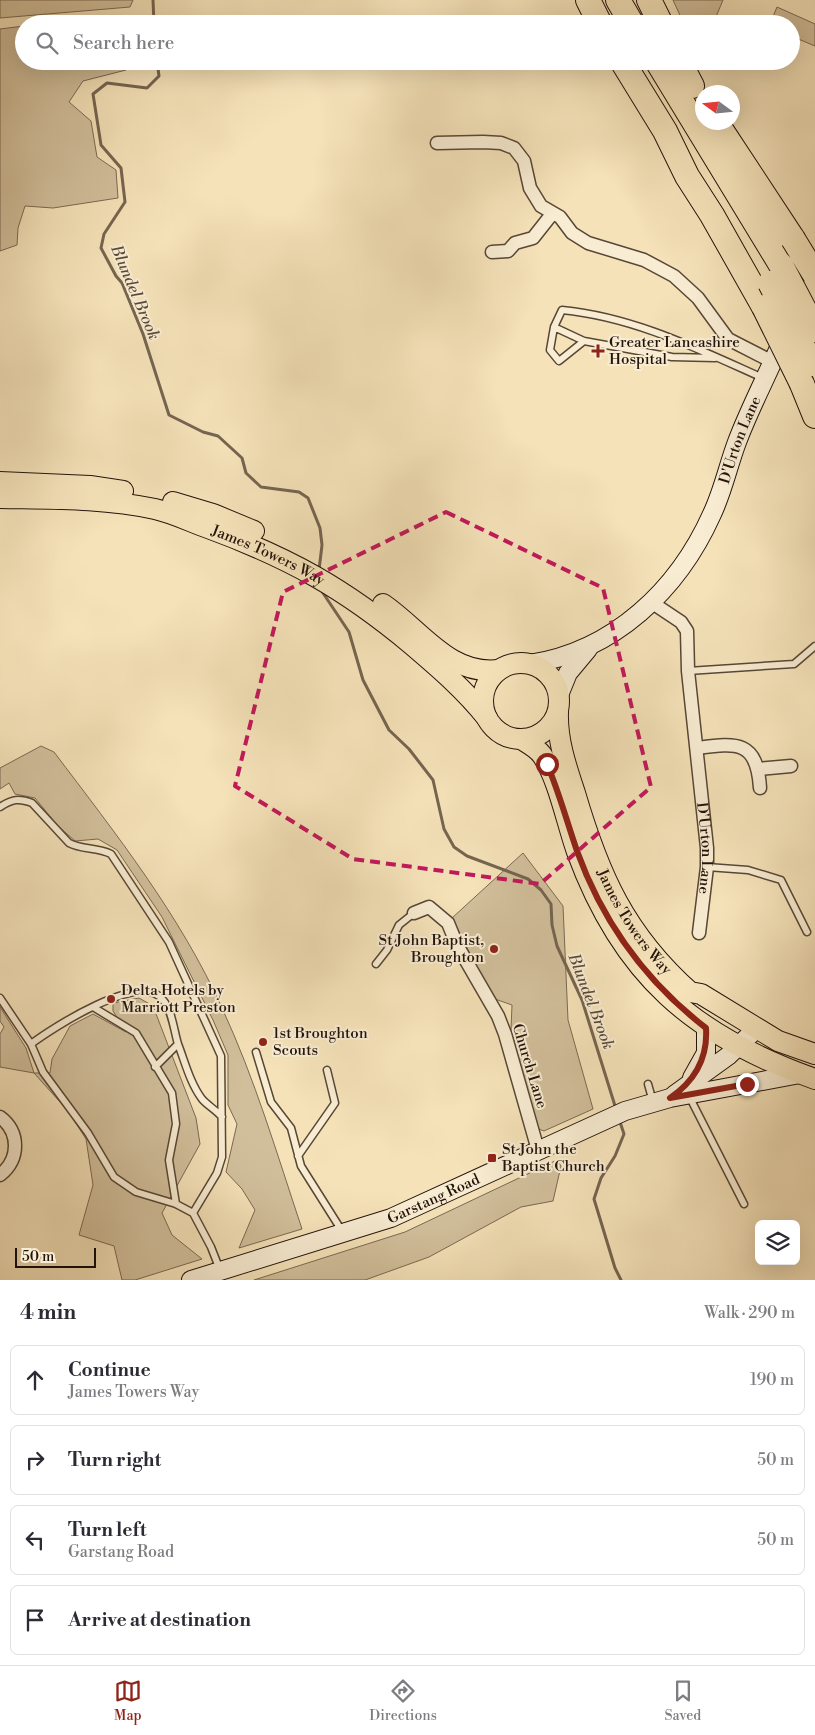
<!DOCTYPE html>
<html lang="en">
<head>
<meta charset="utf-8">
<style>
	:root { --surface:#fff; --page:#f2f2f3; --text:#2b2b33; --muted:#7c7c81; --line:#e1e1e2; --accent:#8f2418 }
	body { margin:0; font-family:"Libre Bodoni",serif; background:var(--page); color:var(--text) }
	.controls { position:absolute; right:15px; bottom:15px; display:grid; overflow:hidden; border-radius:8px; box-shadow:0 5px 20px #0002 }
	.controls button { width:45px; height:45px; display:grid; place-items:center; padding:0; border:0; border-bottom:1px solid var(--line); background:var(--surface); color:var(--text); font:25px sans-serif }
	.compass { position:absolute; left:695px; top:85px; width:45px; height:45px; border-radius:50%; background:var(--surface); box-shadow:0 5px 20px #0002; rotate:285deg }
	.scale { position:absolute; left:15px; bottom:12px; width:81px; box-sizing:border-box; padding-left:5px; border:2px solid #22130b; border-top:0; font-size:14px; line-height:18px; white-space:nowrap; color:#22130b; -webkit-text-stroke:4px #f8ecd2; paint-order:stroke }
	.stop { position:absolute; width:15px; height:15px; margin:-11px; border:4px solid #8f2418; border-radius:50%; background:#fff }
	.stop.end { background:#8f2418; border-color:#fff; box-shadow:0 1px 5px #0008 }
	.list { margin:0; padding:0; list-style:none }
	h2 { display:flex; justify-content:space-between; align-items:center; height:65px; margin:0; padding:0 20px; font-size:21px }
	h2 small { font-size:16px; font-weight:400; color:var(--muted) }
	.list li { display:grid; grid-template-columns:32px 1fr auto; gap:15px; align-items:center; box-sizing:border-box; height:70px; margin:0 10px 10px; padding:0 10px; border:1px solid var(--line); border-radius:8px }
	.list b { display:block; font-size:19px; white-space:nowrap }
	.list p { margin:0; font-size:16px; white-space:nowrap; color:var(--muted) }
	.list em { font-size:16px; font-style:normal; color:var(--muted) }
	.icon { flex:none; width:28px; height:28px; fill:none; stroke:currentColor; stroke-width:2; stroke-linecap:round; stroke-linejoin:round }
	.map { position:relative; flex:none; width:815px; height:1280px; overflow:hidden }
	.search { position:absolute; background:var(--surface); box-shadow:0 5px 20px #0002; left:15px; right:15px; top:15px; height:55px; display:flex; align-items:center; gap:12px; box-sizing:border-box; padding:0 18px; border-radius:28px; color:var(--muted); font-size:19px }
	.sheet { height:385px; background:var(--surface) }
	nav { display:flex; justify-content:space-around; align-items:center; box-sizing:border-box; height:70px; border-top:1px solid var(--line); background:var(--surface); font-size:14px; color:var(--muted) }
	nav a { display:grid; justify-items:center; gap:2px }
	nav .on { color:var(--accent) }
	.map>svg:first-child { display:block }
	.green { fill:#d1bf9b; stroke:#7a6953 }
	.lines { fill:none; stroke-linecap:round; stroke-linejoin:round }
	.stream { stroke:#756550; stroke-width:3 }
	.lane-casing { stroke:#574736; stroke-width:9 }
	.street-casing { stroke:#574736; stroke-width:15 }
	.secondary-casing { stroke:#22130b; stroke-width:20 }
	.primary-casing { stroke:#22130b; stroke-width:22 }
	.highway-casing { stroke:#22130b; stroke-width:26 }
	.lane { stroke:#f8ecd2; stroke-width:6 }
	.street { stroke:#f8ecd2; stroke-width:12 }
	.secondary { stroke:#f8ecd2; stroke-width:18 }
	.primary { stroke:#f5e2b9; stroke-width:20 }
	.highway { stroke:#f5e2b9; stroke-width:24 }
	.highway-bridge-casing { stroke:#22130b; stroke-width:26; stroke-linecap:butt }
	.highway-bridge { stroke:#f5e2b9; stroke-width:24 }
	.route { stroke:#8f2418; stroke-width:6 }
	.marked { fill:none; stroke:#c2185b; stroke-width:4; stroke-dasharray:10 6; stroke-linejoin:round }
	.poi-dot { fill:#8f2418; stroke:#f8ecd2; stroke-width:2 }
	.labels { text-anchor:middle; stroke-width:4; stroke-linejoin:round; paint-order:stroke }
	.poi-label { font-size:15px; fill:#22130b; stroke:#f8ecd2; text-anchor:start }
	.street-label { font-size:15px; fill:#22130b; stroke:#f8ecd2 }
	.water-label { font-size:16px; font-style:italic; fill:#5a4a39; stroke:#f8ecd2 }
</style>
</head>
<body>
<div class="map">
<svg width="815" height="1280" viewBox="0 0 815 1280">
	<rect width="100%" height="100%" fill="#f5e2b9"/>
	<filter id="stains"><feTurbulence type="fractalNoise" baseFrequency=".004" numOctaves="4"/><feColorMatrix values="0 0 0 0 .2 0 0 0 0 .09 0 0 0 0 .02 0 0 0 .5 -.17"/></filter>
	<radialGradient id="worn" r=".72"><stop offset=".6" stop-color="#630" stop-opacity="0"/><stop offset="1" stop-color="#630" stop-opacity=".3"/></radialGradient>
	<path class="green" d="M0 0H133L130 7 0 18Z
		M673 0H723L713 24H684Z
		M777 7 815 24V46L791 36V24H770Z
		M24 26V61H135L126 70 83 81 69 102 91 121 97 157 116 170 118 198 53 208 25 206 18 228 17 245 0 251V29Z
		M41 746 54 752C116 834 180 915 222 1008 255 1079 277 1154 302 1229L239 1248 255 1210 242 1189 226 1172 237 1124 228 1105V1055L213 1020 162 917 117 850 98 839 75 841 58 826 35 798 15 794 9 783 0 789V768Z
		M523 853 563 906 568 1020 593 1109 544 1131 536 1128 535 1124 511 1029 512 1005 492 998 452 918Z
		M139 998 153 1006 196 1118 200 1144 162 1213 172 1235 202 1259 135 1280H122L114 1246 79 1235 93 1185 86 1139 68 1111 34 1073 0 1067V1034L4 1027 0 1021V1007L26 1048 34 1073H50L52 1059 70 1026 93 1014 126 1032 113 1011V1003Z
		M557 1160 561 1166 553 1201 521 1207 429 1257 365 1280H254L405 1232Z"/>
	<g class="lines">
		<path class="stream" d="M153 0 154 24
			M157 61 159 76 147 88 107 83 93 94 101 145 121 168 125 202 104 234 101 248 116 276 122 283 143 334 169 415 203 432 218 436 242 458 246 473 261 487 299 492 308 498 320 528 322 545 319 570
			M321 590 349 632 363 680 389 730 409 749 433 780 444 829 454 847 467 856 528 879 541 890 551 904 552 925 557 946 582 1000 616 1109
			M619 1119 624 1134 615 1156 601 1178 594 1199 615 1268 621 1280"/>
		<defs>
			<path id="lane" d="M554 327 584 341 672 357 715 358
				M584 341 559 361 550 350 554 327 562 310C634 317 698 349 763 378
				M688 671 794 664 815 646
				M0 807C12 799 19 798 32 803L69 843C82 850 97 847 111 854L169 942 221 1056 222 1157 217 1173 193 1213
				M707 867 748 870 781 880 807 932
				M376 964 387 950 399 925 414 913
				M0 998 31 1044 43 1072 88 1133 114 1177 136 1192 176 1204 193 1213 211 1247 220 1270
				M93 1007 136 1033 172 1093 176 1124 169 1160 176 1204
				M31 1044C51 1029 141 970 163 1000 172 1010 174 1031 178 1044
				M256 1052 271 1102 291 1128 301 1166 342 1231
				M155 1067 178 1044C185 1062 190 1083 202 1099 207 1105 216 1110 222 1117
				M648 1084 653 1102
				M689 1096 744 1204
				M298 1156 335 1103 327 1070"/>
			<g id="street">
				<path d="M437 143 483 142 501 143 514 148 524 161 530 188 541 206 560 217 572 233 588 243 644 260 674 276 698 298 728 339 773 362"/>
				<path d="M492 252 508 251 515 243 533 238 552 214"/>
				<path id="s1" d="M651 602 681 622 687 631 688 671 707 848V867L699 933"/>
				<path d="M697 748C737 743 757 740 760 788"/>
				<path d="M758 769 791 766"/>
				<path d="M414 913 429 907 448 923 457 945 498 1016 505 1034 538 1150"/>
				<path d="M0 1117C20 1132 20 1159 0 1175"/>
			</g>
			<g id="secondary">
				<path id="s2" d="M530 664C614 651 678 590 712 514 723 491 728 466 737 442 751 405 770 370 785 334"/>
				<path d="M559 695 568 673 588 649"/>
				<path d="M692 1078 706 1053V1028"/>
				<path d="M674 1095 728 1056 756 1029"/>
				<path id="s3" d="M191 1280 391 1218 625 1111 670 1098 800 1074"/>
			</g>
			<g id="primary">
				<path d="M0 482 90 486 123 491"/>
				<path id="s4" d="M0 498C52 499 104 498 155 509 173 513 191 522 208 528 290 558 345 589 411 644 438 667 465 690 487 718"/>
				<path d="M173 502 213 514 254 531"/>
				<path d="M383 604C421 630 449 676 499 670"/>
				<circle cx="521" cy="701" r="38"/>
				<path id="s5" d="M558 712C557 740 566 766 575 793 599 875 625 934 690 992L701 994 778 1041 815 1054"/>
				<path d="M521 739C529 744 537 748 542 755 558 778 567 824 577 852 622 975 693 1036 815 1079"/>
			</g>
			<path id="highway" d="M588 0 600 24
				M618 0 632 24
				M649 0 661 24
				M622 61 665 131 687 176 712 215 764 307
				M657 61 781 265
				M679 61 692 86
				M716 122 793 239
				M802 384 815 416"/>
		</defs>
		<use href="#lane" class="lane-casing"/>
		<use href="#street" class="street-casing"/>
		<use href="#secondary" class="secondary-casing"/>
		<use href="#primary" class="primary-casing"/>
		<use href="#highway" class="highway-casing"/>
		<use href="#lane" class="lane"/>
		<use href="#street" class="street"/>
		<use href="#secondary" class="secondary"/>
		<use href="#primary" class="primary"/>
		<use href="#highway" class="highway"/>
		<defs>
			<path id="highway-bridge" d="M793 239 815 275
				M781 265 815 330
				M770 283 812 364
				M764 307 802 384"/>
		</defs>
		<use href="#highway-bridge" class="highway-bridge-casing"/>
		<use href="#highway-bridge" class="highway-bridge"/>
	</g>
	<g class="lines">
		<path class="route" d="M547 764C559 792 567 822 577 851 603 923 645 981 706 1028 708 1059 695 1081 670 1098L747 1084"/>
	</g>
	<path class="marked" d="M446 512 603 588 651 787 540 884 353 859 235 786 283 592Z"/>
	<g class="poi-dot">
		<path d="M595.5 343.5h5v5h5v5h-5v5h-5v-5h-5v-5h5z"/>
		<circle cx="494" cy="949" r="5"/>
		<circle cx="111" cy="999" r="5"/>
		<circle cx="263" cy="1042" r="5"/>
		<rect x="487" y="1153" width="10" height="10" rx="2.5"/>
	</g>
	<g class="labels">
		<g class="poi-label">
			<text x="609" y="347">Greater Lancashire<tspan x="609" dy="17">Hospital</tspan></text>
			<text x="484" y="945" text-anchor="end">St John Baptist,<tspan x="484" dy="17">Broughton</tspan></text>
			<text x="121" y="995">Delta Hotels by<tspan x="121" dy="17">Marriott Preston</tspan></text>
			<text x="273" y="1038">1st Broughton<tspan x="273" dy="17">Scouts</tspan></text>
			<text x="502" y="1154">St John the<tspan x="502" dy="17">Baptist Church</tspan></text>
		</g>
		<g class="street-label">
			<text dy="5" stroke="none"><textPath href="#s2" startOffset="325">D'Urton Lane</textPath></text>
			<text dy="5" stroke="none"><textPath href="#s4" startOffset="278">James Towers Way</textPath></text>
			<text dy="5" stroke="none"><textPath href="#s1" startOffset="265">D'Urton Lane</textPath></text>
			<text dy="5" stroke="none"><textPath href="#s5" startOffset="226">James Towers Way</textPath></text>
			<text transform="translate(530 1066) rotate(73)" y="5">Church Lane</text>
			<text dy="5" stroke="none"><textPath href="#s3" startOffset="256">Garstang Road</textPath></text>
		</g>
		<g class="water-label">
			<text transform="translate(136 292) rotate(67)" y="6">Blundel Brook</text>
			<text transform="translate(592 1001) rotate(69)" y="6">Blundel Brook</text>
		</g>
	</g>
	<rect width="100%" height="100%" filter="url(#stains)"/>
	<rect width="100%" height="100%" fill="url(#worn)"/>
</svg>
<div class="controls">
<button><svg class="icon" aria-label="layers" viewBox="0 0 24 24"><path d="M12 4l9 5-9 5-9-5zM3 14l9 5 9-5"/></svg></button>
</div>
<svg class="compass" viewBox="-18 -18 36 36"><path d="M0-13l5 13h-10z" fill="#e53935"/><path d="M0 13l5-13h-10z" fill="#7c7c81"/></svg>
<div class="scale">50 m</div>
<div class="stop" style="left:547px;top:764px"></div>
<div class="stop end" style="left:747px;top:1084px"></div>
<div class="search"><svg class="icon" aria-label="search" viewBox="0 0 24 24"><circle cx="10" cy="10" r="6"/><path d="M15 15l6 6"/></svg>Search here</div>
</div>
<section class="sheet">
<h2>4 min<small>Walk · 290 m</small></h2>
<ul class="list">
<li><svg class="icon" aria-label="ahead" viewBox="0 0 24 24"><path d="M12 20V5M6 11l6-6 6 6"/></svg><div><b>Continue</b><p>James Towers Way</p></div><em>190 m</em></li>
<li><svg class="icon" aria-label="right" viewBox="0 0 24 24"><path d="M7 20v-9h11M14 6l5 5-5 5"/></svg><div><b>Turn right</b></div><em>50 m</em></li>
<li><svg class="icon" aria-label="left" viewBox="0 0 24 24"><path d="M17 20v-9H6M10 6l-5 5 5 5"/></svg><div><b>Turn left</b><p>Garstang Road</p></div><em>50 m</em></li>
<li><svg class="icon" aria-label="arrive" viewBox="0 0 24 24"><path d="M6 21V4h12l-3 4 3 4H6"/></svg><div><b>Arrive at destination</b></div></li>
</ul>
</section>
<nav>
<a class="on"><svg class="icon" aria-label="map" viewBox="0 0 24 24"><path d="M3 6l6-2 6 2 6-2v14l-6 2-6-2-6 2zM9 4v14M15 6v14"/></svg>Map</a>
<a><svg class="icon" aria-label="directions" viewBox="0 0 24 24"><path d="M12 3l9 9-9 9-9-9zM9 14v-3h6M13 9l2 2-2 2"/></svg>Directions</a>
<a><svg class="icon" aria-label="saved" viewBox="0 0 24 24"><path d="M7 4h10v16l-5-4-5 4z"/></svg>Saved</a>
</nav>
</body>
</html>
